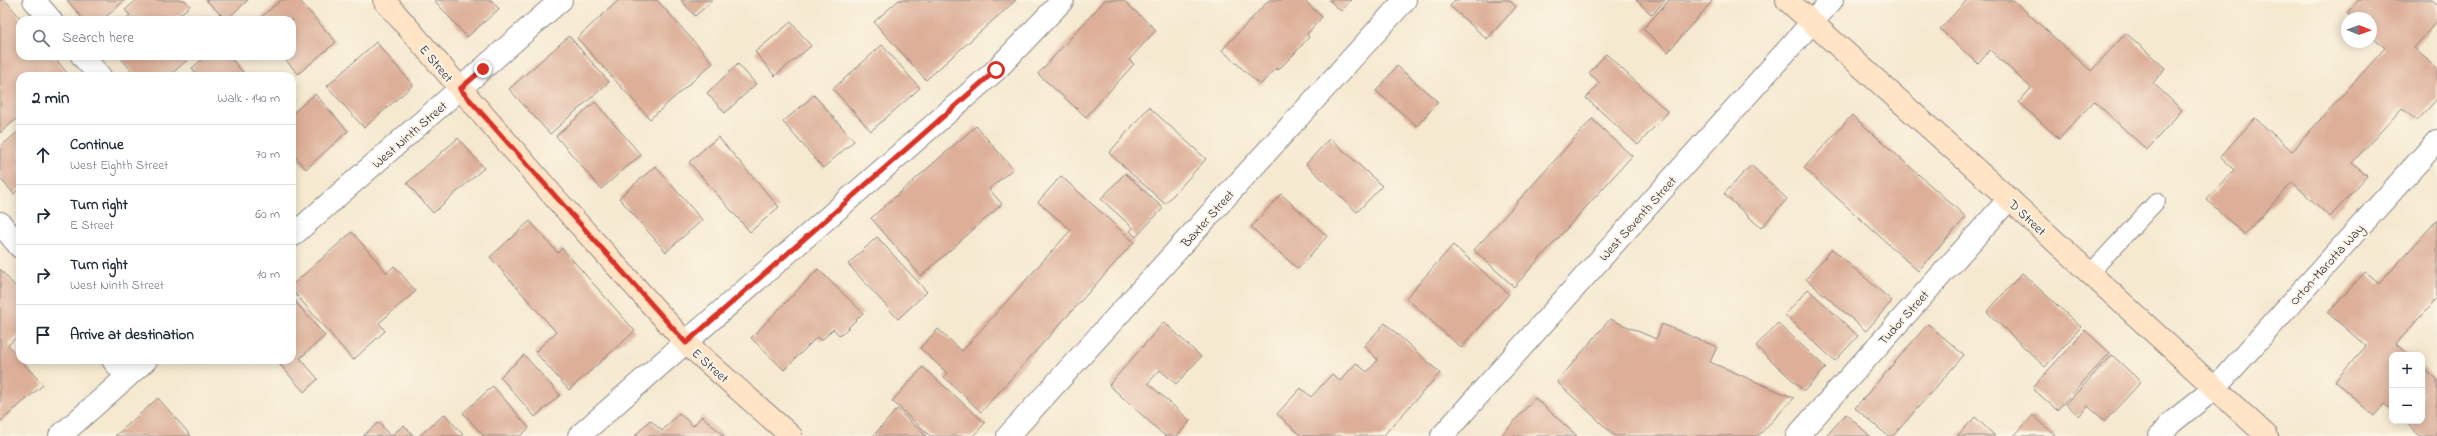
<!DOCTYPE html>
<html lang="en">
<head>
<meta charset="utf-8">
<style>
	:root { --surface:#fff; --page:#f6f6f7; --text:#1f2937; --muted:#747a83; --line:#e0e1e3 }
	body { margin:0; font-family:"Indie Flower",sans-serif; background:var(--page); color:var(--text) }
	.controls { position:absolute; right:12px; bottom:12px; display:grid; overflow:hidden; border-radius:8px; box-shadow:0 2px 10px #0003 }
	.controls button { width:36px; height:36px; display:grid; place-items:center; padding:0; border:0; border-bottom:1px solid var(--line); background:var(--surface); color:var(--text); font:20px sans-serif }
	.compass { position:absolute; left:2341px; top:12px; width:36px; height:36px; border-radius:50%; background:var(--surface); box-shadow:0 2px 10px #0003; rotate:91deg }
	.stop { position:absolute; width:12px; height:12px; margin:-9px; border:3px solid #d93025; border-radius:50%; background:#fff }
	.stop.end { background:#d93025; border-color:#fff; box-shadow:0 1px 4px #0008 }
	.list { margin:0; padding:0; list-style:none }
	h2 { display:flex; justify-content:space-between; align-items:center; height:52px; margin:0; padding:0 16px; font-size:17px }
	h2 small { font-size:13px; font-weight:400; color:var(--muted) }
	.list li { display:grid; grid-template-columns:26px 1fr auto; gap:12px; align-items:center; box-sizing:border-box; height:60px; padding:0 16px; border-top:1px solid var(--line) }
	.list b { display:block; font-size:15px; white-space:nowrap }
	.list p { margin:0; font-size:13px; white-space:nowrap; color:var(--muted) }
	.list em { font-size:13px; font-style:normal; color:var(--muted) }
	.icon { flex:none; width:22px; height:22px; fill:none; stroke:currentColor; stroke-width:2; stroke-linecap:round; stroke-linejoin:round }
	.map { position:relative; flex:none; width:2437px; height:436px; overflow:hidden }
	.search { position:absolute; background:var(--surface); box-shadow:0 2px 10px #0003; left:16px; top:16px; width:280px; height:44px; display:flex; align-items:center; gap:10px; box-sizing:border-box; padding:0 14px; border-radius:12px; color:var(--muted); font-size:15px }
	.panel { position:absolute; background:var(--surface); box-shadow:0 2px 10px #0003; left:16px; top:72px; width:280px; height:292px; border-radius:12px }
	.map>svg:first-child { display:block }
	.building { fill:#ddaf98 }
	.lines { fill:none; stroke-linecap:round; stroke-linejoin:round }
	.lane-casing { stroke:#8c8686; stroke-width:18 }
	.street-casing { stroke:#8c8686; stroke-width:24 }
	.secondary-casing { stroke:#8c8686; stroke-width:24 }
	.lane { stroke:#fff; stroke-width:16 }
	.street { stroke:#fff; stroke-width:22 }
	.secondary { stroke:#ffe4c6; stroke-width:22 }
	.route { stroke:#d93025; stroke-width:5 }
	.labels { text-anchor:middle; stroke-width:4; stroke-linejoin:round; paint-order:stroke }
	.street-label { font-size:13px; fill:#22223b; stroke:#fcf5e5 }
</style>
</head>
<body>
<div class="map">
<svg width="2437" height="436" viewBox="0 0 2437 436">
	<rect width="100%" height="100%" fill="#fcf5e5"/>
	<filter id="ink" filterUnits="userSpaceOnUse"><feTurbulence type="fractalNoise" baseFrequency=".025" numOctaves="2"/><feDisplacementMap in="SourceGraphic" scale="8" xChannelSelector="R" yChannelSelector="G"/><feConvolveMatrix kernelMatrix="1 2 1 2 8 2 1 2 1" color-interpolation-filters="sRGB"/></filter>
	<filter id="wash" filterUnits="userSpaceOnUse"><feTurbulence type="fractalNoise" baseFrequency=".012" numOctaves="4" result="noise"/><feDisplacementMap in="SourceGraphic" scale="16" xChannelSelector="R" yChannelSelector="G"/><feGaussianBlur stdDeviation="0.9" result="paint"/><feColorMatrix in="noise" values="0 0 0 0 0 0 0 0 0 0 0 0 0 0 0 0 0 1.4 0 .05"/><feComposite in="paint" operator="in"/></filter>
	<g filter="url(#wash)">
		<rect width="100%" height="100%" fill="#f5e9d0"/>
		<g id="blocks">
			<path class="building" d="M0 0H5L22 20 20 56H53L69 75 20 76V116L0 133Z
				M67 0H125L102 20H84Z
				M137 0H185L190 6 173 20H124L130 15 125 10Z
				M206 0H248L226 20Z
				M281 0H299L336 42 298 74 282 56H292V20H258Z
				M434 0H491L499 9 467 37Z
				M619 0H657L713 63 650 119 577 38Z
				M681 0H713L695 16Z
				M899 0H1016L926 80 874 22Z
				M1105 0H1123L1156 30 1129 60 1134 64 1086 117 1038 74Z
				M1269 0H1304L1322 17 1307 34 1309 37 1295 53 1278 70 1276 68 1260 85 1222 50Z
				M1329 0H1351L1341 11Z
				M1455 0H1509L1516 7 1487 39 1450 6Z
				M1636 0H1665L1652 15Z
				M1669 0H1713L1668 52 1643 29Z
				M1967 0H2013L2091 71 2126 33 2165 68 2153 83 2182 110 2147 150 2094 101 2059 139 2019 102 2031 88 1990 50 1978 64 1940 29Z
				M2358 0H2432L2437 4V21L2414 48 2437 69V99L2417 121 2402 108 2352 163 2367 176 2330 217 2292 182 2245 235 2207 200 2234 170 2220 157 2255 118 2292 151 2385 48 2371 35V18H2352L2347 13Z
				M791 22 811 46 775 76 755 52Z
				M569 36 609 82 550 134 509 89Z
				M376 42 413 85 364 128 327 86Z
				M882 45 920 88 871 131 833 89Z
				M1606 54 1668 112 1638 145 1586 98 1600 83 1589 73Z
				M119 56H192L169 76H136Z
				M206 56H229L246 76H194L196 74 192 68Z
				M738 64 756 84 725 113 707 93Z
				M1397 66 1438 102 1417 126 1376 91Z
				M315 94 348 131 306 169 292 153V114Z
				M814 95 854 141 823 168 783 122Z
				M595 102 641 155 601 189 556 136Z
				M1149 107 1206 159 1165 204 1109 153Z
				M1852 115 1966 217 1918 271 1804 168Z
				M1592 119 1632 156 1514 287 1474 250Z
				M976 126 1013 169 989 189 1002 204 921 276 871 218Z
				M20 130V188L14 194 0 178V147Z
				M718 137 779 207 750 232 689 162Z
				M458 138 484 168 433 213 407 183Z
				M1330 138 1382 186 1357 212 1306 164Z
				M1751 165 1787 199 1761 228 1724 194Z
				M655 166 702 220 666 252 619 198Z
				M1125 173 1163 208 1136 237 1130 231 1133 228 1101 199Z
				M1061 176 1134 242 981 412 944 377 947 373 920 348 938 329 962 351 1071 230 1038 202Z
				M1281 194 1327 236 1298 269 1251 227Z
				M2437 220V298L2396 344 2409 355H2392V411L2384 404 2374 416 2335 381 2366 346 2328 313 2365 272 2379 284Z
				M530 221 558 253 562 248 635 331 569 390 535 352 556 332 490 257Z
				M352 232 387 273 394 266 416 291 379 323 385 331 353 360 292 290V285Z
				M877 237 927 292 898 319 848 264Z
				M1453 245 1509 294 1461 348 1406 298Z
				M1832 249 1892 301 1866 331 1806 279Z
				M0 269 20 292V334L8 345 43 385 0 422Z
				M818 269 863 313 840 336 833 329 821 341 817 337 784 370 751 338Z
				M2022 273 2081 327 2045 367 1987 312Z
				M1808 289 1858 336 1835 361 1785 315Z
				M292 298 325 336 300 358 318 379 304 392 276 360H292Z
				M1610 319 1656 339 1662 324 1717 347 1710 362 1794 398 1758 436H1615L1557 382Z
				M1164 322 1201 357 1176 384 1160 370 1148 383 1190 421 1177 436H1165L1109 385Z
				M1385 323 1440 373 1383 436H1301L1277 414 1301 388 1311 397 1332 374 1340 381 1356 363 1367 372 1378 360 1364 346Z
				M1778 323 1826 368 1804 391 1756 346Z
				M1928 324 1964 355 1893 436H1888L1855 408Z
				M2085 330 2110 353 2057 410 2032 388Z
				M524 355 560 395 535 417 500 377Z
				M2112 355 2141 382 2105 421 2088 406 2079 416 2066 404Z
				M923 367 985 423 973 436H930L892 401Z
				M2422 367 2437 380V436H2420L2404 421H2422Z
				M493 386 529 428 520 436H484L463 413Z
				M158 398 191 436H115L121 431Z
				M1535 398 1577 436H1501Z
				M897 409 926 436H873Z
				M679 413 693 426 702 416 724 436H635L650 420 662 431Z
				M445 414 464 436H419Z
				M1846 414 1870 436H1826Z
				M2033 415 2056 436H2014Z
				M1975 417 1995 436H1957Z
				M379 422 390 436H363Z
				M404 425 414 436H391Z"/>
		</g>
	</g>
	<g filter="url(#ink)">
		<use href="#blocks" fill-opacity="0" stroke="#8c8686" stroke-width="1"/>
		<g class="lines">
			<defs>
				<path id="lane" d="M2089 274 2157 201"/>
				<path id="street" d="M34 0 51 20
					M82 56 100 76
					M0 223 20 247
					M292 236 561 0
					M113 360 127 377
					M60 436 146 360
					M579 436 996 70 1063 0
					M1008 436 1405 0
					M1442 436 1832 0
					M1797 436 2009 199
					M2160 436 2171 423 2215 388 2437 141"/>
				<path id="secondary" d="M384 0 556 199 686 343 791 436
					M1787 0 2009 199 2267 436"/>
			</defs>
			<use href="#lane" class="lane-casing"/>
			<use href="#street" class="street-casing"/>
			<use href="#secondary" class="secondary-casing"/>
			<use href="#lane" class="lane"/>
			<use href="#street" class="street"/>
			<use href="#secondary" class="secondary"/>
		</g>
	</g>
	<g class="lines" filter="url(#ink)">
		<path class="route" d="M483 69 460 89 686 343 996 70"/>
	</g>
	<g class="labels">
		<g class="street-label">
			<text transform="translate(437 63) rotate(50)" y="5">E Street</text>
			<text transform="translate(409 134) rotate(-41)" y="5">West Ninth Street</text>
			<text transform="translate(2028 217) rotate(43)" y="5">D Street</text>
			<text transform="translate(1207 218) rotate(-48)" y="5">Baxter Street</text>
			<text transform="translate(1637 218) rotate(-48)" y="5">West Seventh Street</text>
			<text transform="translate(2326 264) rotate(-48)" y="5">Orton-Marotta Way</text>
			<text transform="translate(1903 317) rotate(-48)" y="5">Tudor Street</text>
			<text transform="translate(711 365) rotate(42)" y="5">E Street</text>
		</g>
	</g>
</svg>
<div class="controls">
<button>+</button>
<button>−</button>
</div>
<svg class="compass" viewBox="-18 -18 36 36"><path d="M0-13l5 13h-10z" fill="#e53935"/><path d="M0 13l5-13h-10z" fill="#747a83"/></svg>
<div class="stop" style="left:996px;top:70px"></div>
<div class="stop end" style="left:483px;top:69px"></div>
<div class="search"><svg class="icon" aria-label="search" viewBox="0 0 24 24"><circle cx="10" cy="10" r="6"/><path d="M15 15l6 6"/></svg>Search here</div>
<section class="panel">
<h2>2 min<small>Walk · 140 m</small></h2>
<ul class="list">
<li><svg class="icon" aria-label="ahead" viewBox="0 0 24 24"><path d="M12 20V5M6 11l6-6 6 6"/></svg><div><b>Continue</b><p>West Eighth Street</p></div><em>70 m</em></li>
<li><svg class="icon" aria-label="right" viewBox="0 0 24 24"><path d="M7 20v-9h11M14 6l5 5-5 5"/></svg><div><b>Turn right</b><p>E Street</p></div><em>60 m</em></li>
<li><svg class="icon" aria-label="right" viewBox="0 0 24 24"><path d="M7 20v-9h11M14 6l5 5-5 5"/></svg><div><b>Turn right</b><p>West Ninth Street</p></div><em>10 m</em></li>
<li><svg class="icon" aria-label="arrive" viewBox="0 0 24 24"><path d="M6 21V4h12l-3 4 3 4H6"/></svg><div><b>Arrive at destination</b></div></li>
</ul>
</section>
</div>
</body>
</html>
